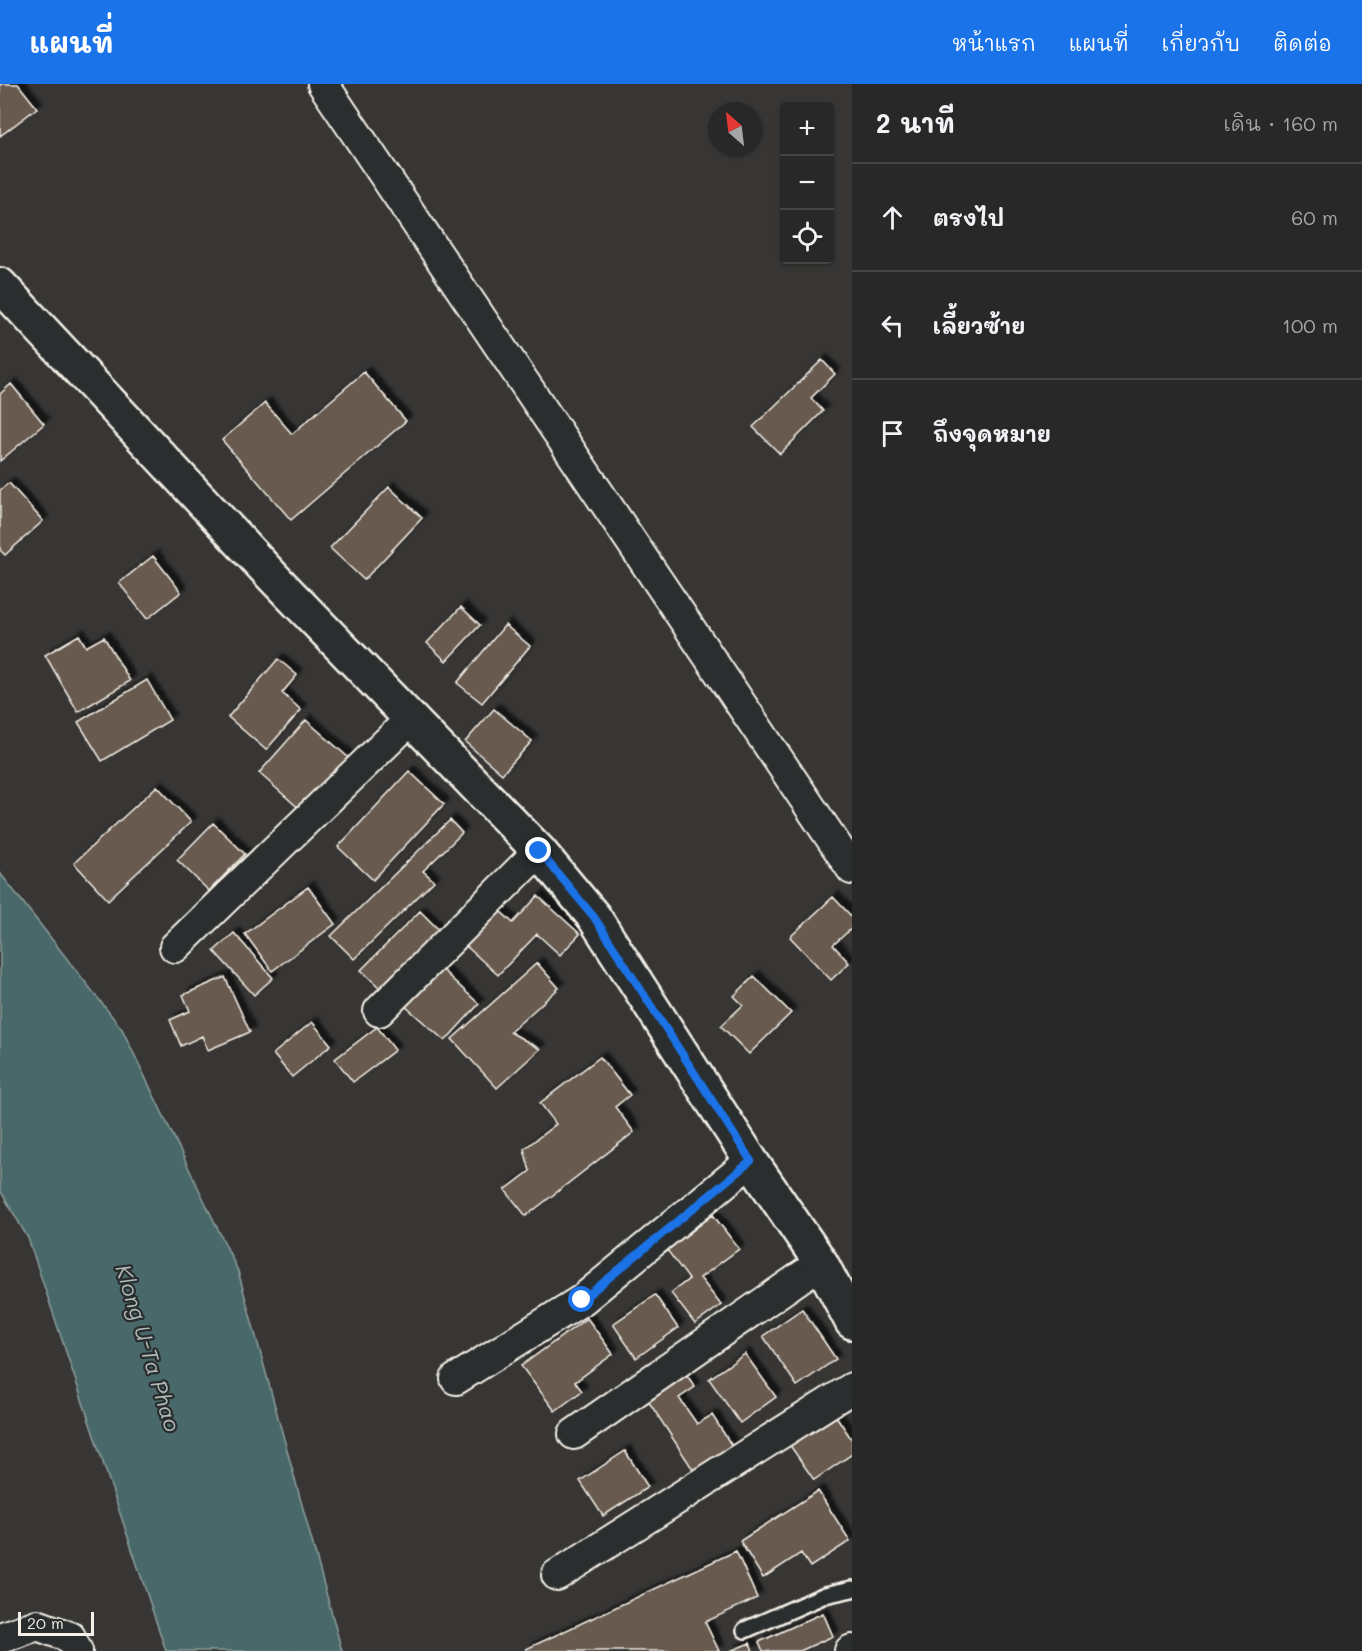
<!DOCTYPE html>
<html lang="th">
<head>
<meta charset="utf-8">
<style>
	:root { --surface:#292828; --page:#353434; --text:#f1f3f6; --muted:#a5a6a8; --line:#454445; --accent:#1a73e8 }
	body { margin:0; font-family:Mali,"Playpen Sans Thai",sans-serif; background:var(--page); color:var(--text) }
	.controls { position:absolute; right:18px; top:18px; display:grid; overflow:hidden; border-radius:6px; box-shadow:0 2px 4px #0004 }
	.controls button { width:54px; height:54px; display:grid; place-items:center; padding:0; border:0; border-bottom:2px solid var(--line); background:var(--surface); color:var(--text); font:30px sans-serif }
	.compass { position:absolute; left:708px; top:18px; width:54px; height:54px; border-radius:50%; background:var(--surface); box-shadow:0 2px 4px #0004; rotate:332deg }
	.scale { position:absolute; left:18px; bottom:15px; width:76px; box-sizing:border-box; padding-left:6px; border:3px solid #f4f1e8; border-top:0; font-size:16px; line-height:21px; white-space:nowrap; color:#f4f1e8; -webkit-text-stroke:4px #2a2d2e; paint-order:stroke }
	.stop { position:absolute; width:18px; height:18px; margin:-14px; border:4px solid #1a73e8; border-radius:50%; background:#fff }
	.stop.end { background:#1a73e8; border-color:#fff; box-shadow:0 2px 6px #0008 }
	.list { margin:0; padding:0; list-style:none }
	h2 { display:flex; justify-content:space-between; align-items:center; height:78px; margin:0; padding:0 24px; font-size:26px }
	h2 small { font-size:20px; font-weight:400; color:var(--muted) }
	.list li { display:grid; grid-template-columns:39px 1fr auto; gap:18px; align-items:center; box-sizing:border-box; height:108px; padding:0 24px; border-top:2px solid var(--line) }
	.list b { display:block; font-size:22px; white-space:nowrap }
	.list em { font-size:20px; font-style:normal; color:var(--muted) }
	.icon { flex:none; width:33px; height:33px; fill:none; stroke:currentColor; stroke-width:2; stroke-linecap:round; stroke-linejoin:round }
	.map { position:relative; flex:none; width:852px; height:1567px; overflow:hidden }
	header { display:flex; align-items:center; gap:36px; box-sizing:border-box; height:84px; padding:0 30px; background:var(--accent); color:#fff }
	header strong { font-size:28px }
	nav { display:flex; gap:33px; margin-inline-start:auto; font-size:21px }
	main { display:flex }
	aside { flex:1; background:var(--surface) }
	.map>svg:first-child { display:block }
	.water { fill:#49686a; stroke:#8d9f9c; stroke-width:1.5 }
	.building { fill:#695a50; stroke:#f4f1e8; stroke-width:1.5; filter:url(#shadow) }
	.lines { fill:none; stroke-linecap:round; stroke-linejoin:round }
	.service-casing { stroke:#f4f1e8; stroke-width:20 }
	.minor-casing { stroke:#f4f1e8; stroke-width:34 }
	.tertiary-casing { stroke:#f4f1e8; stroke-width:38 }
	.service { stroke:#2a2d2e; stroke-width:15 }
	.minor { stroke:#2a2d2e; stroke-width:30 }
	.tertiary { stroke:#2a2d2e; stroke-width:33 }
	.route { stroke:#1a73e8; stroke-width:8 }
	.labels { text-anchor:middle; stroke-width:4.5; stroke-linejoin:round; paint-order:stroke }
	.water-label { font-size:22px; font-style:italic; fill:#b0bab6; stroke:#2a2d2e }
</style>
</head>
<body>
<header>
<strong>แผนที่</strong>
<nav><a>หน้าแรก</a><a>แผนที่</a><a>เกี่ยวกับ</a><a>ติดต่อ</a></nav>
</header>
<main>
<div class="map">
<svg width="852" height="1567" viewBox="0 0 852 1567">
	<defs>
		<filter id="shadow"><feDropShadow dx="5.5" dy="-5.5" stdDeviation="1.5" flood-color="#0009"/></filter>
	</defs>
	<rect width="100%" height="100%" fill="#373635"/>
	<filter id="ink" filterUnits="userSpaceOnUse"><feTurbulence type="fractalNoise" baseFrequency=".0167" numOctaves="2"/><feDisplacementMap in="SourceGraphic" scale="12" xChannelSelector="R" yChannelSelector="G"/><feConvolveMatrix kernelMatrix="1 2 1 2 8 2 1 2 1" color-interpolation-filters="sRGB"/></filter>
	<g filter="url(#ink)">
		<path class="water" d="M0 789 122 945 238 1187 342 1567H166L28 1154 0 1106Z"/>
		<path class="building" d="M0 0H18L37 24 0 52Z
			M822 276 835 290 811 314 823 327 780 370 753 343Z
			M364 288 406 337 291 436 222 356 265 319 292 350Z
			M11 300 44 340 0 377V310Z
			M9 399 43 437 5 471 0 466V406Z
			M389 403 422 434 364 496 330 464Z
			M153 472 181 508 147 535 119 499Z
			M461 523 480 541 446 577 427 559Z
			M505 541 530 562 482 619 457 599Z
			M79 551 86 563 104 553 130 597 78 628 45 571Z
			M278 575 297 591 282 609 301 626 266 666 228 633Z
			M147 596 170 636 102 677 78 638Z
			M494 625 532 657 502 690 465 658Z
			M306 636 350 675 303 728 259 689Z
			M409 687 444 720 373 796 338 763Z
			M157 702 191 738 108 816 74 779Z
			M450 736 462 749 423 787 434 797 354 875 331 852Z
			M213 739 245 770 209 807 177 776Z
			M308 803 335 840 272 887 245 850Z
			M538 812 580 850 560 871 537 850 498 891 466 862 499 826 513 839Z
			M833 813 852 833V844L833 861 849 879 831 896 790 853Z
			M420 827 441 848 383 907 361 886Z
			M234 849 273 894 254 911 214 867Z
			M537 879 559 904 510 948 540 965 497 1004 452 955Z
			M440 884 479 920 445 957 405 922Z
			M754 892 791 929 749 970 721 942 743 921 734 912Z
			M225 893 250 948 208 966 202 952 181 962 170 936 190 927 183 911Z
			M312 938 331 961 292 993 273 970Z
			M377 943 395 966 353 998 335 975Z
			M600 973 630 1011 615 1023 634 1048 526 1132 505 1106 530 1087 524 1065 556 1040 540 1019Z
			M713 1131 739 1165 700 1194 721 1221 695 1240 671 1209 689 1195 667 1166Z
			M655 1211 678 1244 636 1274 613 1240Z
			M802 1225 836 1275 797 1302 763 1252Z
			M587 1234 613 1270 575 1298 582 1307 555 1327 521 1282Z
			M745 1270 776 1313 740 1339 709 1295Z
			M684 1287 695 1303 679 1314 697 1340 712 1331 732 1362 694 1387 645 1312Z
			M834 1329 852 1356V1370L814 1396 789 1360Z
			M625 1367 648 1403 603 1432 580 1397Z
			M818 1407 850 1457 810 1483 801 1469 763 1494 740 1457Z
			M736 1467 757 1514 705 1538 719 1567H527L526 1565Z
			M823 1529 833 1552 800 1567H763L759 1558Z
			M750 1559 753 1567H730Z"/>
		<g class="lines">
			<defs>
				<path id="service" d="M745 1546 825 1511 852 1505"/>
				<path id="minor" d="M323 0 852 785
					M175 863 411 635
					M379 927 539 767
					M456 1295 582 1216 751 1077
					M574 1350 821 1179
					M557 1491 852 1304
					M0 1554 37 1541 70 1553 77 1567
					M850 1567 852 1566"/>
				<path id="tertiary" d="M0 201 274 494 539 767 594 833 751 1077 821 1179 852 1238"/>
			</defs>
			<use href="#service" class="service-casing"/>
			<use href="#minor" class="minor-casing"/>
			<use href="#tertiary" class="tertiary-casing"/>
			<use href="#service" class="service"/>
			<use href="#minor" class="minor"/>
			<use href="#tertiary" class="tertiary"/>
		</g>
	</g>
	<g class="lines" filter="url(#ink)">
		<path class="route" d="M539 767 594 833 751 1077 582 1216"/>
	</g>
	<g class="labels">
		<g class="water-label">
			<text transform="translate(148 1264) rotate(73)" y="8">Klong U-Ta Phao</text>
		</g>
	</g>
</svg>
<div class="controls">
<button>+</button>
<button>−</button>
<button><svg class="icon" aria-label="locate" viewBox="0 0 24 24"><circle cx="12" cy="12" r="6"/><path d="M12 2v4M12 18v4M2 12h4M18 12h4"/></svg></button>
</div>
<svg class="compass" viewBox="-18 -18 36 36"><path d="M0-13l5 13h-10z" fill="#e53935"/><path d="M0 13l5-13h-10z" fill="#a5a6a8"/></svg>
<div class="scale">20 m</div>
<div class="stop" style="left:582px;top:1216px"></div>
<div class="stop end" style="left:539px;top:767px"></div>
</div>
<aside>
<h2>2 นาที<small>เดิน · 160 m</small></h2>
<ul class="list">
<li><svg class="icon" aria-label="ahead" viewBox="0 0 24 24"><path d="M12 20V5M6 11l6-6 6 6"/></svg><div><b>ตรงไป</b></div><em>60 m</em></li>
<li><svg class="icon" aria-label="left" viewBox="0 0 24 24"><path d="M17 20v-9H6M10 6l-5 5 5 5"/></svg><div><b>เลี้ยวซ้าย</b></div><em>100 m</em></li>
<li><svg class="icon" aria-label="arrive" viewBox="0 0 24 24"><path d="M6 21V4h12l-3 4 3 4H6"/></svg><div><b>ถึงจุดหมาย</b></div></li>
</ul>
</aside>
</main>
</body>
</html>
